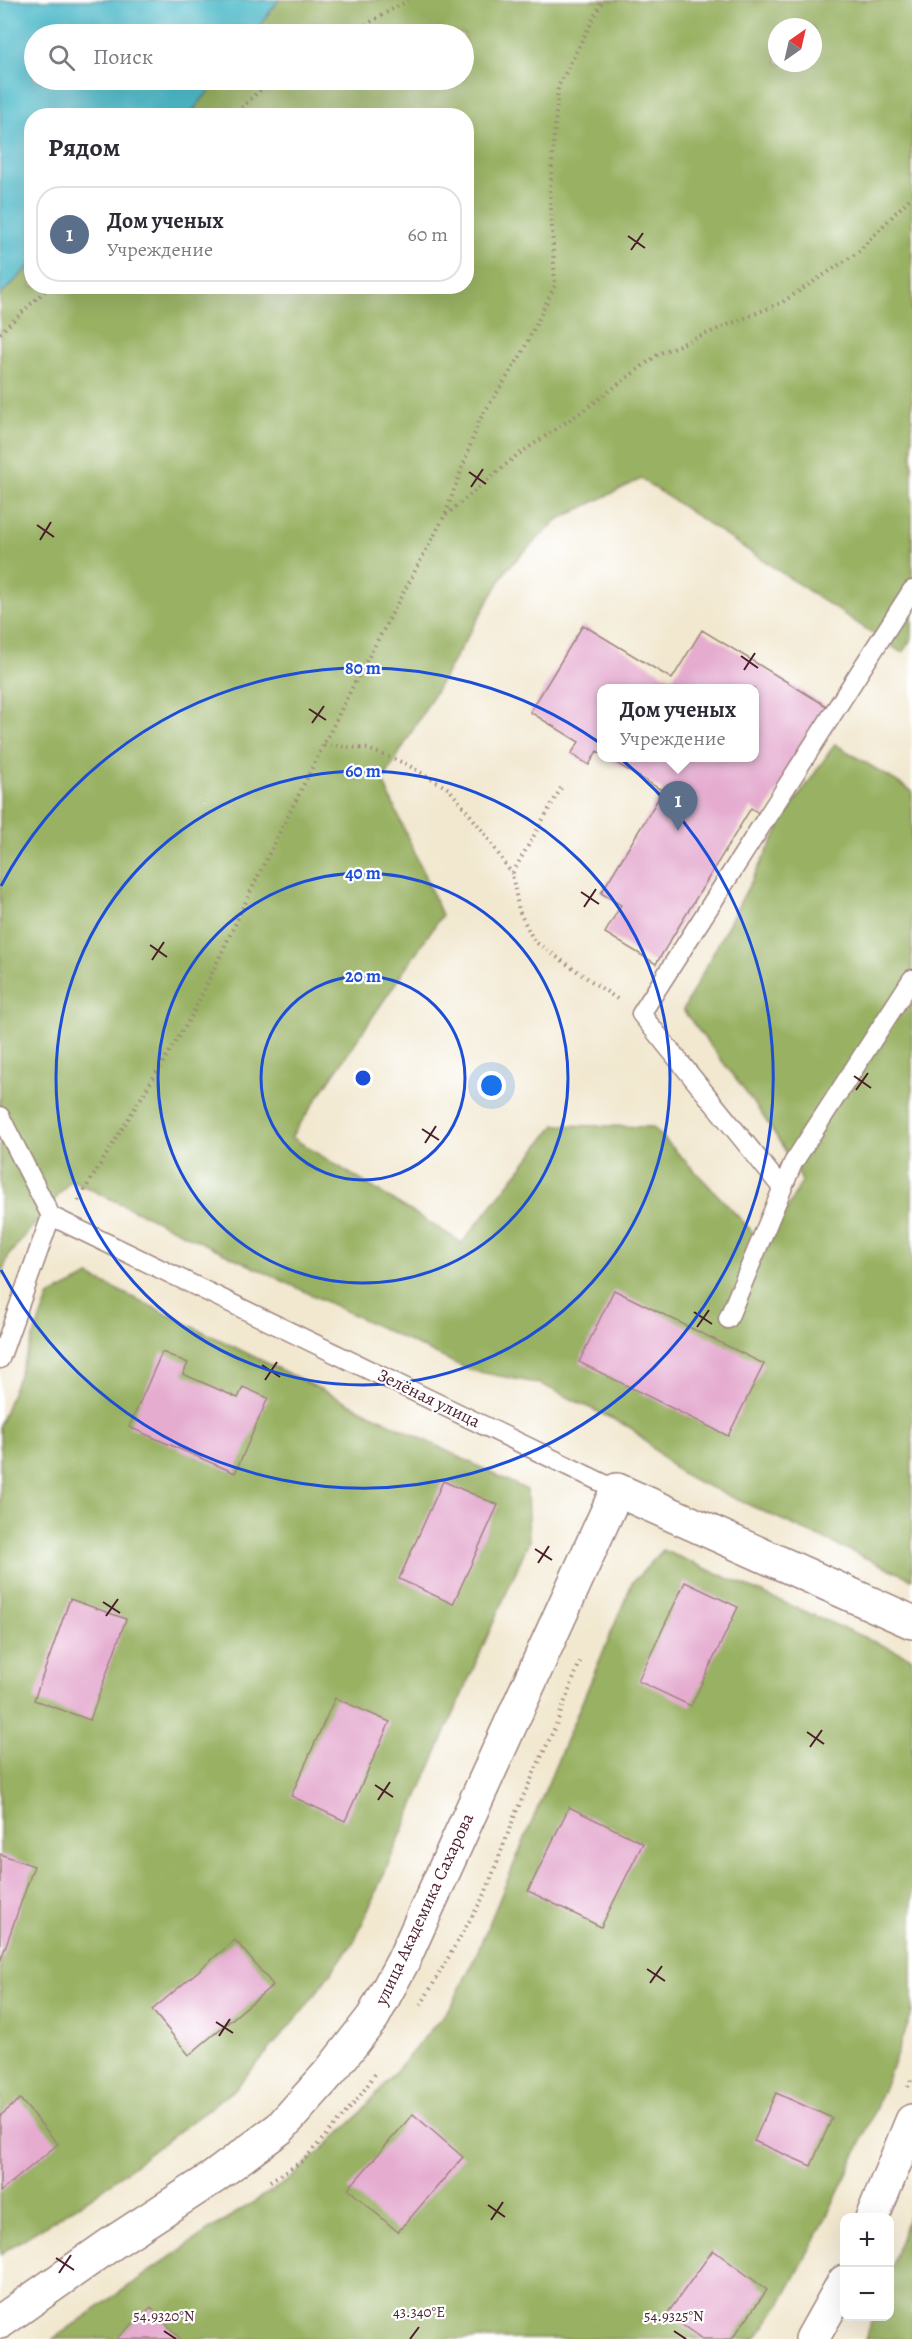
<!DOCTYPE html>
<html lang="ru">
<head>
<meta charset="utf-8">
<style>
	:root { --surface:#fff; --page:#f2f2f3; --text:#2b2b33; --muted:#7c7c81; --line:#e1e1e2; --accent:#d93025 }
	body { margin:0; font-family:Alegreya,serif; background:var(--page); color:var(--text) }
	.controls { position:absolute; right:18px; bottom:18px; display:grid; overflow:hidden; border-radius:12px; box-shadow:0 6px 24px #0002 }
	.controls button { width:54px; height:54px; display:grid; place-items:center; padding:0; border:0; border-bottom:2px solid var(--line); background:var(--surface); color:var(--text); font:30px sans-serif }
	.compass { position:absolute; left:768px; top:18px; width:54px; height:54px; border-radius:50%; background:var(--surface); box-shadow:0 6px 24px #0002; rotate:34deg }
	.you { position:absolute; left:492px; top:1086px; width:21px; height:21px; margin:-15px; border:4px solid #fff; border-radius:50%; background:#1a73e8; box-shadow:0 0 0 9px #1a73e833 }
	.badge { display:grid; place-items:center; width:39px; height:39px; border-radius:50%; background:var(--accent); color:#fff; font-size:20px; font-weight:700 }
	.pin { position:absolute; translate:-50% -50px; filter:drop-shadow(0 2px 3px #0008) }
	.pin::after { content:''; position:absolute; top:32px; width:21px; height:18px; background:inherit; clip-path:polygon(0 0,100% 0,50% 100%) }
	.popup { position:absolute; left:597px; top:684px; width:162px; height:78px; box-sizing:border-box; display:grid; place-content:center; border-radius:12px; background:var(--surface); filter:drop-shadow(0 2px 4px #0005); font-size:20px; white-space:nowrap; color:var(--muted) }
	.popup b { font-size:22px; color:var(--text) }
	.popup::after { content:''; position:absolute; left:50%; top:100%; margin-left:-12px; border:12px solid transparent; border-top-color:var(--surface) }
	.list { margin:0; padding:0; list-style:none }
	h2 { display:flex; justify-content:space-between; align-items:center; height:78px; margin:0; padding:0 24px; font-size:26px }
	h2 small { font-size:20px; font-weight:400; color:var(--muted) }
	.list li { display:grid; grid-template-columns:39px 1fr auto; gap:18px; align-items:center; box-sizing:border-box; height:96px; margin:0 12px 12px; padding:0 12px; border:2px solid var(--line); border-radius:24px }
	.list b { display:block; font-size:22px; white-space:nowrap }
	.list p { margin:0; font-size:20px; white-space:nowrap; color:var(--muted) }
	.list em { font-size:20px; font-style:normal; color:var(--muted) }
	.icon { flex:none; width:33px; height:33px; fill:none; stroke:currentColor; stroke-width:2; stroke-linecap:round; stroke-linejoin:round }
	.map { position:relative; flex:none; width:912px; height:2339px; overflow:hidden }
	.search { position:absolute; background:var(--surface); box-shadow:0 6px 24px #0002; left:24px; top:24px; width:450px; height:66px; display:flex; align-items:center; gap:15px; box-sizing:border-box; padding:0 21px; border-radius:33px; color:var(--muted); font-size:22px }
	.panel { position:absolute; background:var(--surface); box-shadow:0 6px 24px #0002; left:24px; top:108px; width:450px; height:186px; border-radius:24px }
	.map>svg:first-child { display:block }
	.forest { fill:#98b162; stroke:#716846; stroke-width:1.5; fill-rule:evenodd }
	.water { fill:#50bccb; stroke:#4d6e7b; stroke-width:1.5 }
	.building { fill:#e5acd0 }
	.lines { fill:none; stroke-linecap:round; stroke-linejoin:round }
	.service-casing { stroke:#9e847e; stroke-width:21 }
	.minor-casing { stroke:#9e847e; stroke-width:36 }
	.path { stroke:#9e847e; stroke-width:4; stroke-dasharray:1.5 4.5; stroke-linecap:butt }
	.service { stroke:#fff; stroke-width:18 }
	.minor { stroke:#fff; stroke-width:33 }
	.ticks { fill:none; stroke:#4a1f2b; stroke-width:2 }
	.ring { fill:none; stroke:#1d4ed8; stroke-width:3 }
	.labels { text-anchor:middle; stroke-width:4.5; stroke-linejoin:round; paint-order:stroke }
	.street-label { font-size:18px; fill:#4a1f2b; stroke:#fff }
	.ticks-label { font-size:15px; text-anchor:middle; fill:#4a1f2b; stroke:#fff; stroke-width:4.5; stroke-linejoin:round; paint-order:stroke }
	.centre { fill:#1d4ed8; stroke:#fff; stroke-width:3 }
	.ring-label { font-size:18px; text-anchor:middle; font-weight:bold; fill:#1d4ed8; stroke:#fff; stroke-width:4.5; stroke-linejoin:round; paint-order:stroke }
</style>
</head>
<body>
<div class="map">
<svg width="912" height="2339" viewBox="0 0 912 2339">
	<rect width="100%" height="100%" fill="#fff"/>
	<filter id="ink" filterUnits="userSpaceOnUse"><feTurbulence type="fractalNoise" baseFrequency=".0167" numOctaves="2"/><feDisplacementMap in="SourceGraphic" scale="12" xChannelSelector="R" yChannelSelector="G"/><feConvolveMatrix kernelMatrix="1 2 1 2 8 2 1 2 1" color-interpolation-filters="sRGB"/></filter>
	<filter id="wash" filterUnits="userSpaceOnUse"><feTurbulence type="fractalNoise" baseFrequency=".008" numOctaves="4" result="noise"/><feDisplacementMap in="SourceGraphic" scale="24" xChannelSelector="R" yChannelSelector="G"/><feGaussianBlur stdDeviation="1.35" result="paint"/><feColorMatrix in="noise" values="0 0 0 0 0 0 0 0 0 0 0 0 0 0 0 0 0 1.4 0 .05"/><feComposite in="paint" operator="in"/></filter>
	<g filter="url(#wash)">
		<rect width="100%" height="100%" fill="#f2e8d0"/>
		<path class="forest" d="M279 0H912V638L902 653 641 479 557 520 507 569 383 781 442 915 291 1137 462 1243 555 1125 653 1127 767 1247 802 1181C771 1119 724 1065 683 1010L788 812 835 744 912 791V1579L681 1474 631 1428 541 1384 469 1370 71 1180 9 1255 0 1279V295L31 265 32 286H466V116L189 115 218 80H464V34H253ZM777 27H813V63H777Z
			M89 1276 527 1490 529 1541 355 1940 301 2013 236 2088 93 2196 0 2254V1424L49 1296Z
			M663 1550 912 1658V2013C880 2103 837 2201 791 2285 781 2304 768 2321 756 2339H53L209 2230 289 2180 356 2118 452 2005 476 1955 632 1583Z
			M912 2205V2339H865L874 2317 890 2316V2272Z"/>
		<path class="water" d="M0 0H279L253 34H34V80H218L189 115 32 116 31 265 0 295Z"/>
		<g id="blocks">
			<path class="building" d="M583 625 672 679 702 630 828 707 763 816 751 808 656 964 605 933 621 905 601 893 663 791 608 758H754V688H602V754L597 751 589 765 571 754 579 742 530 712Z
				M614 1290 764 1364 728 1436 579 1362Z
				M162 1352 188 1363 183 1374 238 1398 243 1387 268 1398 235 1473 129 1427Z
				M443 1481 498 1505 453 1604 399 1579Z
				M685 1582 738 1607 691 1706 638 1681Z
				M70 1599 126 1619 90 1720 34 1700Z
				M335 1698 390 1722 345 1821 291 1796Z
				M569 1807 643 1843 601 1927 528 1891Z
				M0 1854 34 1866 0 1962Z
				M235 1940 273 1985 189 2055 152 2010Z
				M776 2093 832 2118 811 2166 754 2141Z
				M20 2099 58 2144 0 2192V2116Z
				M413 2114 463 2157 398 2232 348 2189Z
				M713 2250 767 2290 732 2339H702L667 2314Z
				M151 2307 180 2339H116Z"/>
		</g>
	</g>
	<g filter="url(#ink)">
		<use href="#blocks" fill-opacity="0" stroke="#9e847e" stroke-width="1.5"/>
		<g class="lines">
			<defs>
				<path id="service" d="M0 1116 51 1216 617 1490
					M782 1188 641 1014 912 590
					M728 1319 793 1163 912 979
					M0 1359 51 1216"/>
				<path id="minor" d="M872 2218 912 2121
					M0 2322 114 2242 214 2177 280 2128 330 2072 373 2017 403 1961 617 1490 912 1622
					M812 2339 844 2282"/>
			</defs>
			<use href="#service" class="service-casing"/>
			<use href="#minor" class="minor-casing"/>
			<path class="path" d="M350 34 408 0
				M233 116 265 85 275 80
				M0 333 50 286
				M446 515 516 456 584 410 660 353 781 303 857 253 912 196
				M324 745 368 749 404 763 449 789 483 831 512 874
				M561 788 512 874 519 911 534 941 620 1001
				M78 1201 193 1013 257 878 352 688 445 515 480 419 521 355 555 285 550 190 558 87 603 0
				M421 2005 485 1894 516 1812 556 1725 581 1659
				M908 2087 912 2078
				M270 2181 304 2160 358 2099 375 2074"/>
			<use href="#service" class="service"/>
			<use href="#minor" class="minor"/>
		</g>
	</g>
	<path class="ticks" d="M628 236 645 248M631 250 643 233M469 472 486 484M471 487 483 469M37 525 54 537M40 540 51 522M741 656 758 668M744 670 755 653M309 709 326 720M312 723 324 706M581 892 599 904M584 907 596 889M150 945 167 957M152 960 164 942M854 1076 871 1088M856 1090 868 1073M422 1129 439 1140M425 1143 436 1126M694 1312 712 1324M697 1327 709 1310M262 1365 280 1377M265 1380 277 1362M535 1549 552 1560M538 1563 549 1546M103 1602 120 1613M106 1616 118 1599M807 1732 824 1744M810 1747 822 1730M375 1785 393 1797M378 1800 390 1782M647 1969 665 1981M650 1983 662 1966M216 2022 233 2033M219 2036 230 2019M488 2205 505 2217M491 2220 503 2202M56 2258 74 2270M59 2273 71 2255M164 2331 176 2339M674 2331 686 2339M410 2339 419 2327"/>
	<g class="ring">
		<circle cx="363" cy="1078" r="102"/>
		<circle cx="363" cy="1078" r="205"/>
		<circle cx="363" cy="1078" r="307"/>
		<path d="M1 886A410 410 0 1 1 1 1270"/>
	</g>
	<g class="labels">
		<g class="street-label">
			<text transform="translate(429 1398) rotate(26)" y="6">Зелёная улица</text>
			<text transform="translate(424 1909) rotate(-65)" y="6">улица Академика Сахарова</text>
		</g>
	</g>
	<g class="ticks-label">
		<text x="419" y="2317">43.340°E</text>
		<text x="164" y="2321">54.9320°N</text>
		<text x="674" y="2321">54.9325°N</text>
	</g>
	<circle cx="363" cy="1078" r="9" class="centre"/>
	<g class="ring-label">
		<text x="363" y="674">80 m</text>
		<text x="363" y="777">60 m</text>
		<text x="363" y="879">40 m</text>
		<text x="363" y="982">20 m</text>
	</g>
</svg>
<div class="controls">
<button>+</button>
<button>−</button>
</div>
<svg class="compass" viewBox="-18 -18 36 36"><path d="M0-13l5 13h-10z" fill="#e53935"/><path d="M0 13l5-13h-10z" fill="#7c7c81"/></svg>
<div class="you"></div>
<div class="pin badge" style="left:678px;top:831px;background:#5c6f8a">1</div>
<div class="popup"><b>Дом ученых</b>Учреждение</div>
<div class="search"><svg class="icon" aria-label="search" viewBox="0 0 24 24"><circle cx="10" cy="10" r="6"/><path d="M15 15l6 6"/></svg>Поиск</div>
<section class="panel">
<h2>Рядом<small></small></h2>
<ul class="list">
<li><span class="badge" style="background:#5c6f8a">1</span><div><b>Дом ученых</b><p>Учреждение</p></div><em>60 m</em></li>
</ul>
</section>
</div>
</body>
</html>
